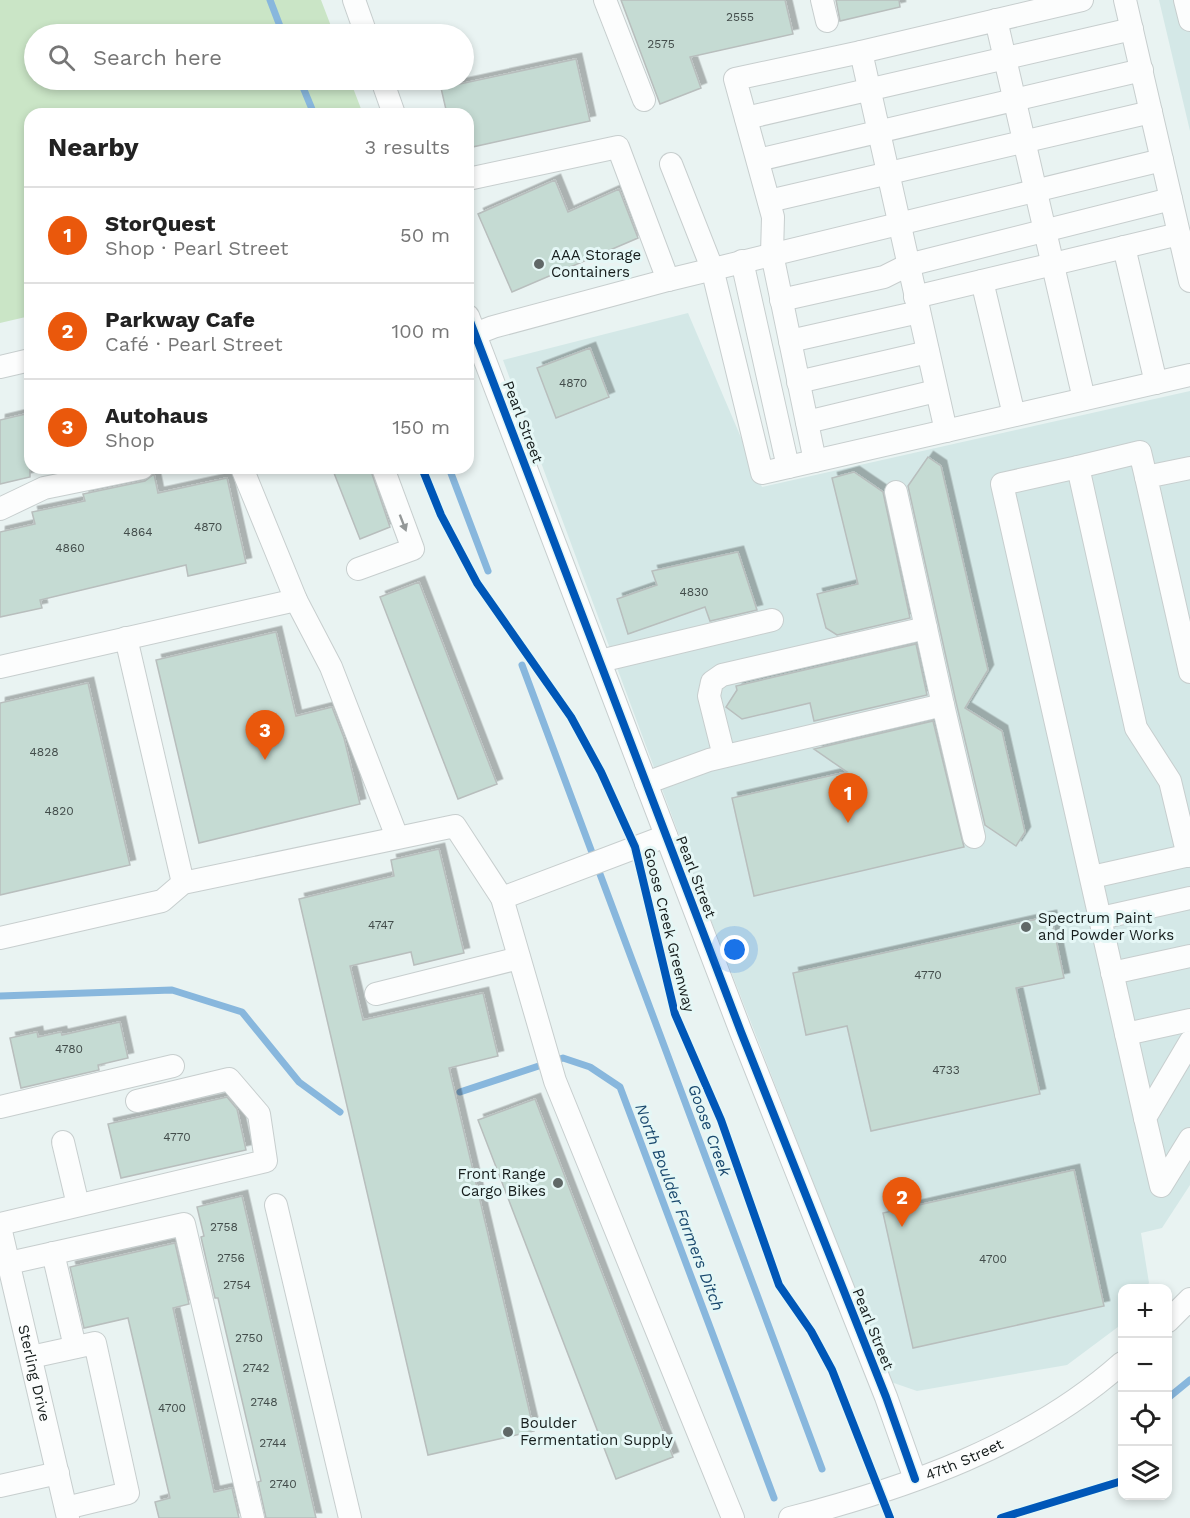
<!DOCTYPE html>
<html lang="en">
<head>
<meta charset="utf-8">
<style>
	:root { --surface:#fff; --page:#f2f2f2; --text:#222; --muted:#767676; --line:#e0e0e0; --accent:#ea580c }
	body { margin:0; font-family:"Work Sans",sans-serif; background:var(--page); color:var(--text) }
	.controls { position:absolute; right:18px; bottom:18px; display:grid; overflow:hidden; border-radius:12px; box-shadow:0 3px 9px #0003 }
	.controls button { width:54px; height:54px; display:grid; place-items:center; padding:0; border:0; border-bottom:2px solid var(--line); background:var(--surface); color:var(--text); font:30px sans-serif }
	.you { position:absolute; left:735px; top:950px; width:21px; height:21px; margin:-15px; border:4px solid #fff; border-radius:50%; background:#1a73e8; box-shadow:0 0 0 9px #1a73e833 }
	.badge { display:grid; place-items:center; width:39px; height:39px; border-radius:50%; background:var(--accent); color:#fff; font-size:20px; font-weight:700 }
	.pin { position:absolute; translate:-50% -50px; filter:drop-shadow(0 2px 3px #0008) }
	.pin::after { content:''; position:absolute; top:32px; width:21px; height:18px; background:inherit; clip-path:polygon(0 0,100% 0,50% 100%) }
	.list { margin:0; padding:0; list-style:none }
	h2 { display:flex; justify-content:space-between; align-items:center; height:78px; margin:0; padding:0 24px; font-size:26px }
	h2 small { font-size:20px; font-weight:400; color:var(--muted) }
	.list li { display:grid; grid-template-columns:39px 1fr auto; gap:18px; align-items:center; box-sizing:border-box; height:96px; padding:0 24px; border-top:2px solid var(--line) }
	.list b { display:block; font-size:22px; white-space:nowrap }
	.list p { margin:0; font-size:20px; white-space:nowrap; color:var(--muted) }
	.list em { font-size:20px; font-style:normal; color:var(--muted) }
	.icon { flex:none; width:33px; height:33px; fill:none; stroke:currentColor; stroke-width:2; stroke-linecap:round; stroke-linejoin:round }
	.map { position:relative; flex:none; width:1190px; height:1518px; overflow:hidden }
	.search { position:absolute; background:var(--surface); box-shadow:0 3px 9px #0003; left:24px; top:24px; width:450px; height:66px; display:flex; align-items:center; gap:15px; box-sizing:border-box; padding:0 21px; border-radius:33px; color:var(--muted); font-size:22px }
	.panel { position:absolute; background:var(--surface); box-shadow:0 3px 9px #0003; left:24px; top:108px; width:450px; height:366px; border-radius:18px }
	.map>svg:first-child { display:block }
	.built { fill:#d4e8e7 }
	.green { fill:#cae5c6 }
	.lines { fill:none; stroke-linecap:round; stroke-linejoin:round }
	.stream { stroke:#88b7dd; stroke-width:7 }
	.building { fill:#c5dbd3; stroke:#b8bebd; stroke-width:1.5; filter:url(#shadow) }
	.minor-casing { stroke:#c7cece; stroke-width:24 }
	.minor { stroke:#fcfdfd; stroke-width:22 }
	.cycleway-casing { stroke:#e5f7f6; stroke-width:11 }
	.cycleway { stroke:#0057b8; stroke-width:8 }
	.oneway { fill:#949898 }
	.poi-dot { fill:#606867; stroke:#e5f7f6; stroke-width:2 }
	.labels { text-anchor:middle; stroke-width:6; stroke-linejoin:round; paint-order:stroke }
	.number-label { font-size:12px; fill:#424c4a }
	.poi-label { font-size:15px; fill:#161d1c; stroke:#e5f7f6; text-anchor:start }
	.street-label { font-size:15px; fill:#161d1c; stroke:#e5f7f6 }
	.water-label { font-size:16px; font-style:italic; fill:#19486d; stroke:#e5f7f6 }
</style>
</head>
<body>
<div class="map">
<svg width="1190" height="1518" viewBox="0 0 1190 1518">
	<defs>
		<filter id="shadow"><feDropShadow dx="5.5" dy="-5.5" stdDeviation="0" flood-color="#0004"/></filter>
	</defs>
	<rect width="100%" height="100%" fill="#e9f3f2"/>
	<path class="built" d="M1159 0H1190V131Z
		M688 313 762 487 1190 391V1185L1162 1228 1141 1233 1149 1283 1145 1288H1122V1324L1067 1365 917 1391 891 1382 702 897 503 360Z"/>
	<path class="green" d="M0 0H321L334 34H34V80H350L363 114H30V316L0 323Z"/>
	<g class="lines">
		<path class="stream" d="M270 0 283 34
			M300 80 314 114
			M449 468 488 571
			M522 665 822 1469
			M0 996 172 990 242 1012 299 1082 340 1112
			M460 1092 563 1058 590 1067 620 1087 774 1498
			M1168 1398 1190 1380"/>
	</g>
	<path class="building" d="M621 0H785L793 34 690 57 701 88 660 104Z
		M836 0H899L900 7 840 21Z
		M576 59 590 121 468 148V114H447L441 88Z
		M555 180 568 212 619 189 638 238 512 292 478 214Z
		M590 348 609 397 556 418 537 368Z
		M30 413V477L0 484V420Z
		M928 457 941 466 988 670 965 708 1002 731 1025 832 1016 846 985 825 956 702 908 486Z
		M332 468H370L390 527 360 539Z
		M854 472 883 492 910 618 837 635 826 628 817 594 858 584 832 478Z
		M154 474 158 493 227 478 246 563 188 576 186 565 40 600 42 608 0 617V532L35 524 32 512 85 501 83 494 145 481Z
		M738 552 757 610 710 621 705 607 628 634 617 599 657 585 652 571Z
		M419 582 497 784 458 799 380 597Z
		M276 632 296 716 332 707 344 738 360 804 199 843 156 660Z
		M916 644 927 695 814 721 810 703 742 719 726 707 737 690 736 686Z
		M88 683 130 865 0 895V703Z
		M933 721 964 847 754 896 732 798 847 772 814 749Z
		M439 849 464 953 414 965 411 952 350 966 363 1020 483 993 498 1056 449 1068 534 1431 428 1455 299 899 394 876 391 860Z
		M1051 916 1064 978 1016 988 1040 1094 871 1131 847 1026 806 1035 793 973Z
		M120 1022 128 1058 98 1065 99 1070 21 1088 10 1038 37 1032 38 1037 61 1032 62 1035Z
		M227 1097 237 1109 246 1150 121 1178 108 1124Z
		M535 1099 673 1457 616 1479 478 1120Z
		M1074 1170 1104 1306 913 1348 883 1213Z
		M242 1196 316 1518H266L258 1482 261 1481 218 1298H215L201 1237 204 1236 197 1207Z
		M175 1243 189 1304 173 1308 214 1492 232 1488 239 1518H159L155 1502 170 1498 128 1318 84 1328 70 1267Z"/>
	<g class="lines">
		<defs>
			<g id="minor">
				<path d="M354 0 366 34"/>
				<path d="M605 0 644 100"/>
				<path d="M822 0 827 21"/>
				<path d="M1125 0 1190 281"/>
				<path d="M1185 0 1190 20"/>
				<path d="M996 20 1084 399"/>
				<path d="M382 80 394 114"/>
				<path d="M746 118 1132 29"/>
				<path d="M758 160 1142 70"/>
				<path d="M671 164 712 268 762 473 1190 375"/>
				<path d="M468 179 618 147 668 280 493 327 475 334"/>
				<path d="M769 201 1151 112"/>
				<path d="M1124 247 1156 383"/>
				<path d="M742 261 788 467"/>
				<path d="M668 280 1162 160"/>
				<path d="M982 281 1014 415"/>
				<path d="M915 297 1179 234"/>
				<path d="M781 300 884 277 908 265 1171 199"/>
				<path d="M468 316 741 1032 886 1397 915 1479"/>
				<path d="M790 341 919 312"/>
				<path d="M0 367 30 360"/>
				<path d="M798 382 928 352"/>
				<path d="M807 422 936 391"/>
				<path d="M946 431 861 52 1082 0"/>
				<path d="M815 461 772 254 773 217 735 79 861 52"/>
				<path d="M1078 467 1140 452 1146 477"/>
				<path d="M242 468 296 600 331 667 397 837"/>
				<path d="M1190 468 1146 477 1190 672"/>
				<path d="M896 492 943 705"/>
				<path d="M0 509 44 488 142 468"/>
				<path d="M358 569 413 549 383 468"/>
				<path d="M126 638 183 883"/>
				<path d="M600 661 772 620"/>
				<path d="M0 667 296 600"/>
				<path d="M724 756 709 696 712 682 722 675 926 628"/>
				<path d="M646 783 709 760 943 705 974 837"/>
				<path d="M1092 877 1190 855"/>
				<path d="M502 898 666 836"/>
				<path d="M1101 918 1190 898"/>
				<path d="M0 938 162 901 183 883 455 826 502 898 555 1081 733 1518"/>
				<path d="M1112 973 1190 956"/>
				<path d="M376 994 519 958"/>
				<path d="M1126 1034 1190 1020"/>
				<path d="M1190 1042 1145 1118 1161 1186 1190 1139"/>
				<path d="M0 1107 173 1066"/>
				<path d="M1145 1118 1002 484 1078 467 1136 728 1170 781 1188 856"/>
				<path d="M63 1142 78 1205"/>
				<path d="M276 1205 350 1518"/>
				<path d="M0 1224 266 1161 259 1114 229 1079 137 1101"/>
				<path id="s1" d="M0 1227 68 1518"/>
				<path d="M53 1253 75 1347"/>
				<path d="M9 1263 184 1224 253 1518"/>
				<path d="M1168 1321 1190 1299"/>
				<path d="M31 1357 95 1343 128 1493 66 1508"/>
				<path d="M0 1486 58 1473"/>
				<path id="s2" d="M790 1518C907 1488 1030 1445 1122 1363"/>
			</g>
		</defs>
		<use href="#minor" class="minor-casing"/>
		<use href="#minor" class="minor"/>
		<defs>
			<path id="cycleway" d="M468 316 741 1032 886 1397 915 1479
				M422 468 441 515 477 583 571 717 601 772 635 847 675 1014 721 1120 779 1285 811 1331 832 1370 890 1518
				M1001 1518 1122 1481"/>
		</defs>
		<use href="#cycleway" class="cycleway-casing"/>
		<use href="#cycleway" class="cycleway"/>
	</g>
	<defs><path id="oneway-solid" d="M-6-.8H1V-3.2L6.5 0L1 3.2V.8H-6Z" transform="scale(1.5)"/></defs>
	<use class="oneway" href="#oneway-solid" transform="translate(403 523) rotate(69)"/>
	<g class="poi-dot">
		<circle cx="539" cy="264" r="6"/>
		<circle cx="1026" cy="927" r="6"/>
		<circle cx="558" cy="1183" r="6"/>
		<circle cx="508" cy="1432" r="6"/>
	</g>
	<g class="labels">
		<g class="number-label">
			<text x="740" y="21">2555</text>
			<text x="661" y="48">2575</text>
			<text x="573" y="387">4870</text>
			<text x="208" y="531">4870</text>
			<text x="138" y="536">4864</text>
			<text x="70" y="552">4860</text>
			<text x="694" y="596">4830</text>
			<text x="44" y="756">4828</text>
			<text x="59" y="815">4820</text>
			<text x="381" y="929">4747</text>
			<text x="928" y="979">4770</text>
			<text x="69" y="1053">4780</text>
			<text x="946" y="1074">4733</text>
			<text x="177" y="1141">4770</text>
			<text x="224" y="1231">2758</text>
			<text x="231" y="1262">2756</text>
			<text x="993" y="1263">4700</text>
			<text x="237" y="1289">2754</text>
			<text x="249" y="1342">2750</text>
			<text x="256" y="1372">2742</text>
			<text x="264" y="1406">2748</text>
			<text x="172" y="1412">4700</text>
			<text x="273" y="1447">2744</text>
			<text x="283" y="1488">2740</text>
		</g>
		<g class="poi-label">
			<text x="551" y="260">AAA Storage<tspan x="551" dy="17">Containers</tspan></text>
			<text x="1038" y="923">Spectrum Paint<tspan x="1038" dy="17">and Powder Works</tspan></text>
			<text x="546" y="1179" text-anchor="end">Front Range<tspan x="546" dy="17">Cargo Bikes</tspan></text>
			<text x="520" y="1428">Boulder<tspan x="520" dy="17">Fermentation Supply</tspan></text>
		</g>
		<g class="street-label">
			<text transform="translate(523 422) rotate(69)" y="5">Pearl Street</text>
			<text transform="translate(696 877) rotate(69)" y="5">Pearl Street</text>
			<text transform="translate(669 930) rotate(76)" y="5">Goose Creek Greenway</text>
			<text transform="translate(873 1329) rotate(68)" y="5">Pearl Street</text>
			<text dy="5" stroke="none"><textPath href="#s1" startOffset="150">Sterling Drive</textPath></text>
			<text dy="5" stroke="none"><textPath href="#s2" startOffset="184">47th Street</textPath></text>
		</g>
		<g class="water-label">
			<text transform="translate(710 1130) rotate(70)" y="6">Goose Creek</text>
			<text transform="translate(680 1207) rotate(69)" y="6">North Boulder Farmers Ditch</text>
		</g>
	</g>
</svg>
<div class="controls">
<button>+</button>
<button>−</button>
<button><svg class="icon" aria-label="locate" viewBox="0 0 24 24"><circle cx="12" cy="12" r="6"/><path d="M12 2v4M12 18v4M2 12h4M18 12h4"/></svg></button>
<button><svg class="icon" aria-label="layers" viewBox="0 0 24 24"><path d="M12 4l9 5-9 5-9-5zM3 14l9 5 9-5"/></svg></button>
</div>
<div class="you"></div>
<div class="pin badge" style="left:848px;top:823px">1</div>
<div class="pin badge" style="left:902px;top:1227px">2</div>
<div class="pin badge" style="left:265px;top:760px">3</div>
<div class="search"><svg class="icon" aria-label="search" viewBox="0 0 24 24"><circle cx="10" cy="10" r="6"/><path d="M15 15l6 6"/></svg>Search here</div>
<section class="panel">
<h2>Nearby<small>3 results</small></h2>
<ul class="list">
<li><span class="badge">1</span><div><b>StorQuest</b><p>Shop · Pearl Street</p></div><em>50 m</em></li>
<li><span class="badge">2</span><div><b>Parkway Cafe</b><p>Café · Pearl Street</p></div><em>100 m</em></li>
<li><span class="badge">3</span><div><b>Autohaus</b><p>Shop</p></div><em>150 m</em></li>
</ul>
</section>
</div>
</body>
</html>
